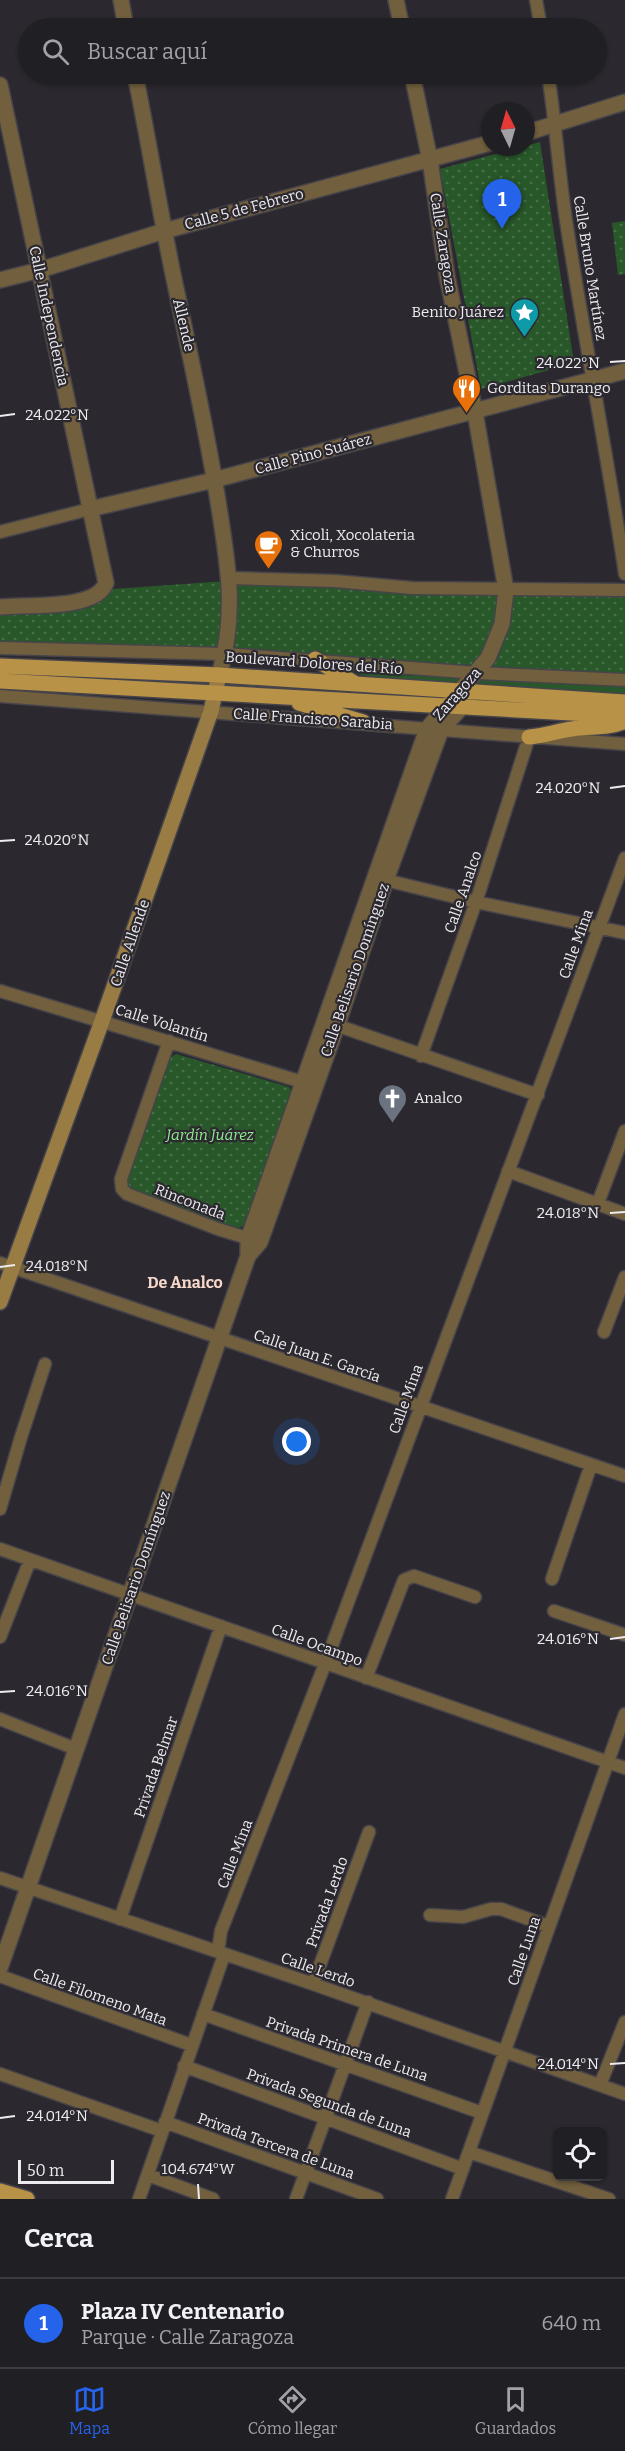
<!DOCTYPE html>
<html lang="es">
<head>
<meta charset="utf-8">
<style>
	:root { --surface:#201f23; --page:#28272b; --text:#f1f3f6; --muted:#a2a2a6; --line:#3d3d41; --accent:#2563eb }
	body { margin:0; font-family:Bitter,serif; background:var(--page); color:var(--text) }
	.controls { position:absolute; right:18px; bottom:18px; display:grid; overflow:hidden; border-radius:9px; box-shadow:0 2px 4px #0004 }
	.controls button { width:54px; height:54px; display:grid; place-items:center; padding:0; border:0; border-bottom:2px solid var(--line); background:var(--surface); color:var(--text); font:30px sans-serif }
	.compass { position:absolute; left:481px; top:102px; width:54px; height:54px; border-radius:50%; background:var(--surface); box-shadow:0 2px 4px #0004; rotate:355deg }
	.scale { position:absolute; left:18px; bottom:15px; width:96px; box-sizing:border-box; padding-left:6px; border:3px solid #edebef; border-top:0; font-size:16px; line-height:21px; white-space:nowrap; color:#edebef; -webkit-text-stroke:4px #2b292f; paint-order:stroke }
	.you { position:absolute; left:297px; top:1442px; width:21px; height:21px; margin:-15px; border:4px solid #fff; border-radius:50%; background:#1a73e8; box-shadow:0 0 0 9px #1a73e833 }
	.badge { display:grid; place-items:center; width:39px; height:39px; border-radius:50%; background:var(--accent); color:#fff; font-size:20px; font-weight:700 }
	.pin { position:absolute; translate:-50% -50px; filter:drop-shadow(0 2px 3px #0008) }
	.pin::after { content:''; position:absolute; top:32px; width:21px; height:18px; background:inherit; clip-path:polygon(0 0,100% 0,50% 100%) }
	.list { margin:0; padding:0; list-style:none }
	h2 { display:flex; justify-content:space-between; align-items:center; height:78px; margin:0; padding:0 24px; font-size:26px }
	h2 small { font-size:20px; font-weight:400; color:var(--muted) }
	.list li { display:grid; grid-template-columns:39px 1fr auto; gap:18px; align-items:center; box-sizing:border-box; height:90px; padding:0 24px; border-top:2px solid var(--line) }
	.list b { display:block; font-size:22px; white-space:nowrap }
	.list p { margin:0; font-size:20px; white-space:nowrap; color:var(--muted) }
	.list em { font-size:20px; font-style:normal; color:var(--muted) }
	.icon { flex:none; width:33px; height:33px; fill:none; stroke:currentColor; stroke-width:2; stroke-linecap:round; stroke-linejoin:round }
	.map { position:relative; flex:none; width:625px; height:2199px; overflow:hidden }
	.search { position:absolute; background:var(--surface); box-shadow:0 2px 4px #0004; left:18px; right:18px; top:18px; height:66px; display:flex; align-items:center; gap:15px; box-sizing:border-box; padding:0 21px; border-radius:33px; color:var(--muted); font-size:22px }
	.sheet { height:168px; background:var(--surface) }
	nav { display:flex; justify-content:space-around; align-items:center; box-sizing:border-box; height:84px; border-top:2px solid var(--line); background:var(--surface); font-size:16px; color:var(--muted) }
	nav a { display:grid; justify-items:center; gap:3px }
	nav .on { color:var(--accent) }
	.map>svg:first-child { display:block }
	.grass { fill:#28582a }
	.park { fill:url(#park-dots) }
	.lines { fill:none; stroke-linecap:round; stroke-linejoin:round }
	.minor-casing { stroke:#46444a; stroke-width:15 }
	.tertiary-casing { stroke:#46444a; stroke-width:18 }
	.secondary-casing { stroke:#46444a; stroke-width:18 }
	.primary-casing { stroke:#46444a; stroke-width:18 }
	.minor { stroke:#715f3d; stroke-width:12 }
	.tertiary { stroke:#715f3d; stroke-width:15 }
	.secondary { stroke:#997c43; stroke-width:15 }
	.primary { stroke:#b79247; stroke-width:15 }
	.ticks { fill:none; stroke:#edebef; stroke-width:2 }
	.labels { text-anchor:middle; stroke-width:4.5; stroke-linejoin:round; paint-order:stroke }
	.street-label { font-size:15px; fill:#edebef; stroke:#2b292f }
	.poi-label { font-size:15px; fill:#edebef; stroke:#2b292f; text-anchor:start }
	.park-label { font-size:15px; font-style:italic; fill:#90ec91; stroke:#2b292f }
	.neighbourhood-label { font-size:16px; font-weight:bold; fill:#f8d8cb; stroke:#2b292f }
	.ticks-label { font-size:15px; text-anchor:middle; fill:#edebef; stroke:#2b292f; stroke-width:4.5; stroke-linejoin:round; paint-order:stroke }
</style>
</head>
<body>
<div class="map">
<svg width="625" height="2199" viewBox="0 0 625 2199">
	<defs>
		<pattern id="park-dots" width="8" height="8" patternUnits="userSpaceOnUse" patternTransform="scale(1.5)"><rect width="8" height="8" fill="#28582a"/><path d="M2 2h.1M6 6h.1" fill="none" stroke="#487049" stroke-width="1.8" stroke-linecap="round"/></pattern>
	</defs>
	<rect width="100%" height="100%" fill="#2b292f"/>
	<path class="grass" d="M353 673 625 685V697L399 683Z"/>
	<path class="park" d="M540 142 574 363 481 389 440 169Z
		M625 221V274L618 275 612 223Z
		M227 581 625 593V675L545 673 0 642V613L91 607 113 589Z
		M176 1054 289 1087 291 1090 246 1224 235 1230 127 1187 125 1181 170 1058Z"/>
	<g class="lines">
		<defs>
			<path id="minor" d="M536 0 541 28
				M548 74C556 125 559 176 567 227 585 343 608 458 625 574
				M0 532 90 509
				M230 578 335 581 412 588 625 590
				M0 648 226 654 477 673 625 680
				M0 696 625 744
				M377 878 476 902 625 933
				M0 991 309 1084
				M330 1023 538 1095
				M169 1041 121 1179 122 1189 127 1194 218 1229 257 1241
				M421 1056 476 902 529 737
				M508 1171 625 1214
				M598 1203 625 1131
				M0 1263 625 1476
				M604 1332 625 1277
				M0 1509 21 1437 45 1364
				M0 1549 625 1768
				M552 1579 591 1465
				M554 1611 625 1635
				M0 1637 30 1560
				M366 1678 404 1580 414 1576 475 1597
				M0 1719 76 1749
				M0 1878 313 1984 625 2094
				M430 1915 463 1917 491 1909H501L548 1926
				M120 1919 221 1626
				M218 1951 221 1931 325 1664 625 858
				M0 1976 191 2045
				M313 1984 369 1832
				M203 2014 482 2113
				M184 2066 463 2169
				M0 2074 162 2131
				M600 2085 625 2022
				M165 2122 377 2199
				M469 2152 609 2199
				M148 2175 213 2199
				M139 2199 224 1955
				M296 2199 368 2002
				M452 2199 625 1714"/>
			<path id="tertiary" d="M121 0 126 28
				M396 0 402 28
				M135 74C150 147 161 220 177 293 191 360 206 427 217 495 227 558 238 612 219 675
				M0 85 106 583C96 611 24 604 0 607
				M526 133 625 102
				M0 280 40 270 164 231 490 143
				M90 509 214 480 625 371
				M248 1256 260 1242 337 1026 386 880 441 730 469 699
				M0 1968 248 1256V1239L427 729 488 658 502 624 506 590 475 412 447 276 430 160 412 74"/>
			<path id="secondary" d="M0 1302 102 1021 211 711 219 675"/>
			<path id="primary" d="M315 659 354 683
				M0 666 219 675 625 702
				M0 681 625 716
				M299 703 363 722
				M529 737C544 736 557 731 572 729 590 726 608 729 625 721
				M0 2191 27 2199"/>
		</defs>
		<use href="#minor" class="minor-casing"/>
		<use href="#tertiary" class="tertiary-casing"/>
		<use href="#secondary" class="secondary-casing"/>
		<use href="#primary" class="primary-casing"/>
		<use href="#minor" class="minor"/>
		<use href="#tertiary" class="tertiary"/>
		<use href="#secondary" class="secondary"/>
		<use href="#primary" class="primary"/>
	</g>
	<path class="ticks" d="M610 362 625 361M0 416 15 414M610 788 625 786M0 841 15 840M610 1213 625 1212M0 1267 15 1265M610 1639 625 1637M0 1692 15 1691M610 2064 625 2063M0 2118 15 2116M198 2184 199 2199"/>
	<defs>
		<symbol id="sight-pin" viewBox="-11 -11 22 30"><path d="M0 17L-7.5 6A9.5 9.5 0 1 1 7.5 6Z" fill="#0f9aa8" stroke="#2b292f"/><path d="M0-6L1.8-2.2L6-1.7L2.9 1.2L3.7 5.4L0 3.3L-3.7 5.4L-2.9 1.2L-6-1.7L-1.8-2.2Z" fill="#fff"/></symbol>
		<symbol id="restaurant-pin" viewBox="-11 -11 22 30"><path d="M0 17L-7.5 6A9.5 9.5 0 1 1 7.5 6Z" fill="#e8710a" stroke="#2b292f"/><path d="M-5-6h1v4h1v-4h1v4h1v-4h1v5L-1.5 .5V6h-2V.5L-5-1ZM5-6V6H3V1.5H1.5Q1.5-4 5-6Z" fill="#fff"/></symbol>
		<symbol id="cafe-pin" viewBox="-11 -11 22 30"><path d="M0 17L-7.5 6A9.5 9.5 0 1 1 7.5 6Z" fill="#e8710a" stroke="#2b292f"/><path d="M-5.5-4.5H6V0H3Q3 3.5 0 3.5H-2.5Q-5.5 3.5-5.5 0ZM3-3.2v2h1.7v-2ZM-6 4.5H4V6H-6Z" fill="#fff"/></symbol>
		<symbol id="church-pin" viewBox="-11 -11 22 30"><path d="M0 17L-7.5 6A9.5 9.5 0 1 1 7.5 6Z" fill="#6b7280" stroke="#2b292f"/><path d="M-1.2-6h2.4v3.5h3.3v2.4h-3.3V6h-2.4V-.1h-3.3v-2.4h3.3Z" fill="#fff"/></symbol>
	</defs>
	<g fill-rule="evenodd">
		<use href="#sight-pin" x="508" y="296" width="33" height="45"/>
		<use href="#restaurant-pin" x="450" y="372" width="33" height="45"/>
		<use href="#cafe-pin" x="252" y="528" width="33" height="45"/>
		<use href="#church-pin" x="376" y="1082" width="33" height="45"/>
	</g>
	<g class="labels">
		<g class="street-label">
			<text transform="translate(244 209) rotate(-15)" y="5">Calle 5 de Febrero</text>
			<text transform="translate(443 243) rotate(81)" y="5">Calle Zaragoza</text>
			<text transform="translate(590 268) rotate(81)" y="5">Calle Bruno Martínez</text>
			<text transform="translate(49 316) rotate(78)" y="5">Calle Independencia</text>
			<text transform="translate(184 325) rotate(77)" y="5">Allende</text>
			<text transform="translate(313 454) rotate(-15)" y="5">Calle Pino Suárez</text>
			<text transform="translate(314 663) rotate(4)" y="5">Boulevard Dolores del Río</text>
			<text transform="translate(457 694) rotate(-49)" y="5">Zaragoza</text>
			<text transform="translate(313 719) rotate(4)" y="5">Calle Francisco Sarabia</text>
			<text transform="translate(463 892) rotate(-71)" y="5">Calle Analco</text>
			<text transform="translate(130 943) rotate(-71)" y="5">Calle Allende</text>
			<text transform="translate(576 944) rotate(-70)" y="5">Calle Mina</text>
			<text transform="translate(355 970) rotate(-71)" y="5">Calle Belisario Domínguez</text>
			<text transform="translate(162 1023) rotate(17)" y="5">Calle Volantín</text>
			<text transform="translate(190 1202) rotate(21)" y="5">Rinconada</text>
			<text transform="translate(317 1356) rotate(19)" y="5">Calle Juan E. García</text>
			<text transform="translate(406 1399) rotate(-70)" y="5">Calle Mina</text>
			<text transform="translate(136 1578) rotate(-71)" y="5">Calle Belisario Domínguez</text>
			<text transform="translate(317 1645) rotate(20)" y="5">Calle Ocampo</text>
			<text transform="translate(156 1767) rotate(-71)" y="5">Privada Belmar</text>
			<text transform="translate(235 1854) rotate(-69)" y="5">Calle Mina</text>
			<text transform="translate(327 1902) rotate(-70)" y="5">Privada Lerdo</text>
			<text transform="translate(524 1951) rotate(-71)" y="5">Calle Luna</text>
			<text transform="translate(318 1970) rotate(19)" y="5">Calle Lerdo</text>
			<text transform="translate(100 1997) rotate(20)" y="5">Calle Filomeno Mata</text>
			<text transform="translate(347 2049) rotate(19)" y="5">Privada Primera de Luna</text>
			<text transform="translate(329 2103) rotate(20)" y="5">Privada Segunda de Luna</text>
			<text transform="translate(276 2146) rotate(20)" y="5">Privada Tercera de Luna</text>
		</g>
		<g class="poi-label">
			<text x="504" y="317" text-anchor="end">Benito Juárez</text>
			<text x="487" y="393">Gorditas Durango</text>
			<text x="290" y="540">Xicoli, Xocolateria<tspan x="290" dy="17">&amp; Churros</tspan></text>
			<text x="414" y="1103">Analco</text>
		</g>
		<g class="park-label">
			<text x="210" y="1140">Jardín Juárez</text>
		</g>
		<g class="neighbourhood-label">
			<text x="185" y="1288">De Analco</text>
		</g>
	</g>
	<g class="ticks-label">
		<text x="568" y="368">24.022°N</text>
		<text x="57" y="420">24.022°N</text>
		<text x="568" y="793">24.020°N</text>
		<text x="57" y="845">24.020°N</text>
		<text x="568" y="1218">24.018°N</text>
		<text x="57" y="1271">24.018°N</text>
		<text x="568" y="1644">24.016°N</text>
		<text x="57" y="1696">24.016°N</text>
		<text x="568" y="2069">24.014°N</text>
		<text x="57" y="2121">24.014°N</text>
		<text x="198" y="2174">104.674°W</text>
	</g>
</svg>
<div class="controls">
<button><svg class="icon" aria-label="locate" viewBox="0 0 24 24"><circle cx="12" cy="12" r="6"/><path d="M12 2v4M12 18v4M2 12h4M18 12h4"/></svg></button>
</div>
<svg class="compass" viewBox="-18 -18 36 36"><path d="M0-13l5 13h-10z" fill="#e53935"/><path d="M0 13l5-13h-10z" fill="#a2a2a6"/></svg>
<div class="scale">50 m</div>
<div class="you"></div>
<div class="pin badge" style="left:502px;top:229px">1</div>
<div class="search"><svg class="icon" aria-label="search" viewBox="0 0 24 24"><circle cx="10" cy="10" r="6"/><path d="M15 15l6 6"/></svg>Buscar aquí</div>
</div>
<section class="sheet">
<h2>Cerca<small></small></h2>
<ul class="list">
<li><span class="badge">1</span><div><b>Plaza IV Centenario</b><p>Parque · Calle Zaragoza</p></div><em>640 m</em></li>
</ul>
</section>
<nav>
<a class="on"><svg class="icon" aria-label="map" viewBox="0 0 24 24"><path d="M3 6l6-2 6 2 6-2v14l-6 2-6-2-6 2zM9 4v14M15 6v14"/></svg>Mapa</a>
<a><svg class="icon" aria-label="directions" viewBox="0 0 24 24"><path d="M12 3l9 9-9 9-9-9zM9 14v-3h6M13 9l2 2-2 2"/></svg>Cómo llegar</a>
<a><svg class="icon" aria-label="saved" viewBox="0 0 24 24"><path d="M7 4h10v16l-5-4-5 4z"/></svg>Guardados</a>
</nav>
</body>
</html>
